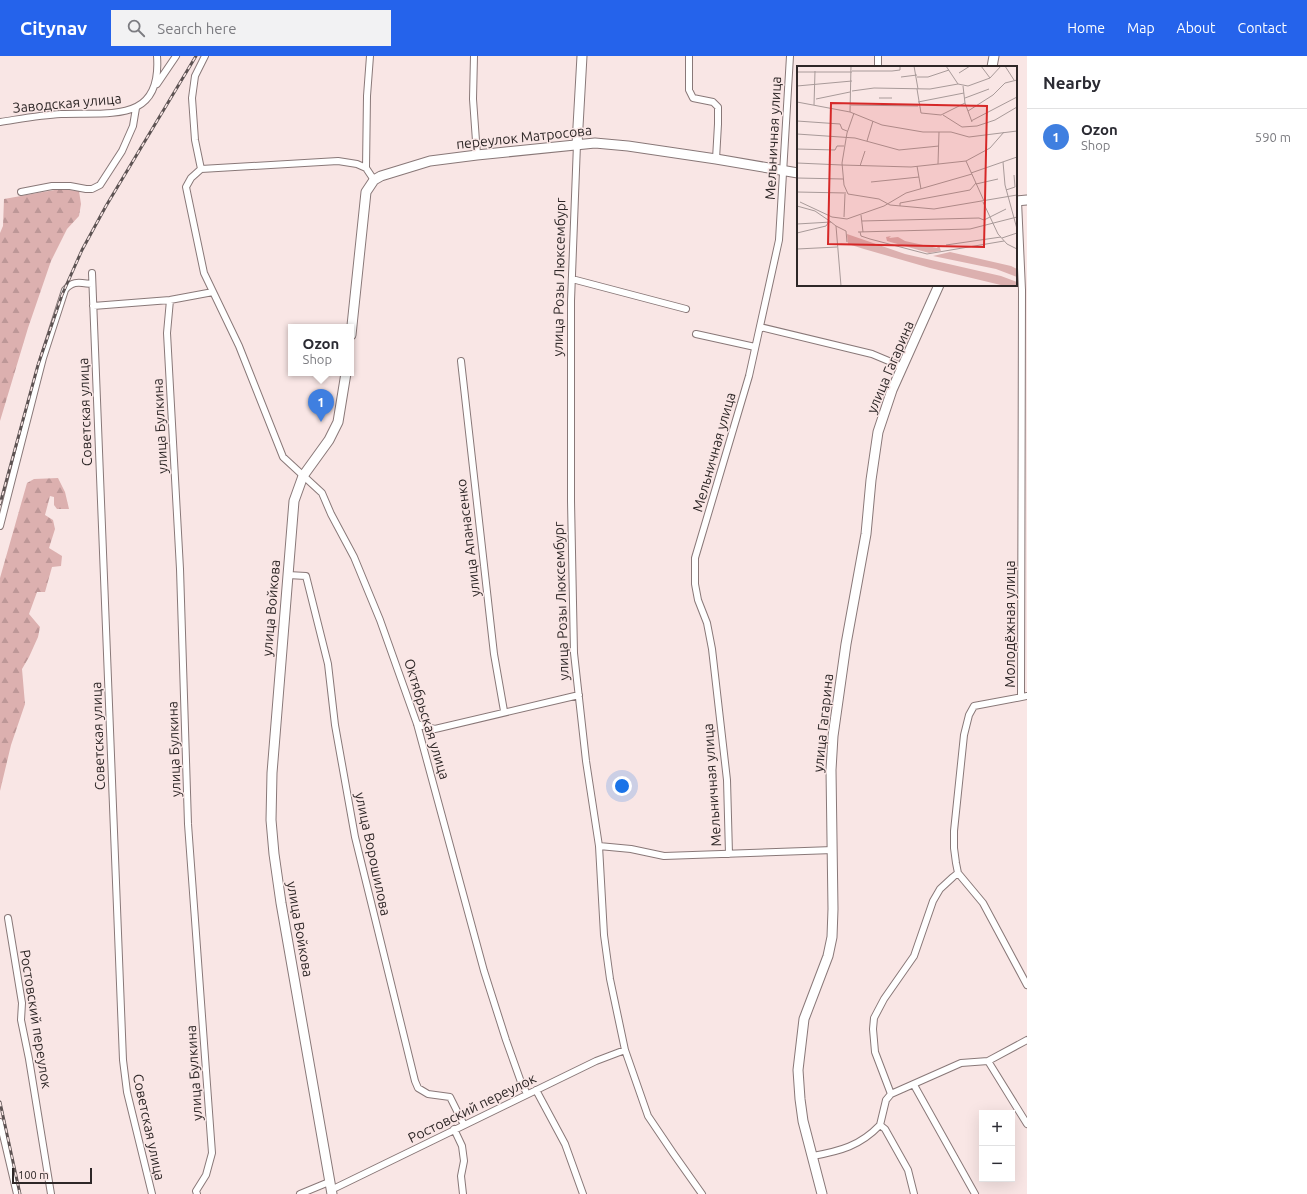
<!DOCTYPE html>
<html lang="en">
<head>
<meta charset="utf-8">
<style>
	:root { --surface:#fff; --page:#f2f2f3; --text:#2b2b33; --muted:#7c7c81; --line:#e1e1e2; --accent:#2563eb }
	body { margin:0; font-family:Ubuntu,sans-serif; background:var(--page); color:var(--text) }
	.controls { position:absolute; right:12px; bottom:12px; display:grid; overflow:hidden; border-radius:0px; box-shadow:0 4px 16px #0002 }
	.controls button { width:36px; height:36px; display:grid; place-items:center; padding:0; border:0; border-bottom:1px solid var(--line); background:var(--surface); color:var(--text); font:20px sans-serif }
	.scale { position:absolute; left:12px; bottom:10px; width:80px; box-sizing:border-box; padding-left:4px; border:2px solid #2e2727; border-top:0; font-size:11px; line-height:14px; white-space:nowrap; color:#2e2727; -webkit-text-stroke:3px #f9e6e5; paint-order:stroke }
	.you { position:absolute; left:622px; top:730px; width:14px; height:14px; margin:-10px; border:3px solid #fff; border-radius:50%; background:#1a73e8; box-shadow:0 0 0 6px #1a73e833 }
	.badge { display:grid; place-items:center; width:26px; height:26px; border-radius:50%; background:var(--accent); color:#fff; font-size:13px; font-weight:700 }
	.pin { position:absolute; translate:-50% -33px; filter:drop-shadow(0 1px 2px #0008) }
	.pin::after { content:''; position:absolute; top:21px; width:14px; height:12px; background:inherit; clip-path:polygon(0 0,100% 0,50% 100%) }
	.popup { position:absolute; left:288px; top:268px; width:66px; height:52px; box-sizing:border-box; display:grid; place-content:center; border-radius:0px; background:var(--surface); filter:drop-shadow(0 1px 3px #0005); font-size:13px; white-space:nowrap; color:var(--muted) }
	.popup b { font-size:15px; color:var(--text) }
	.popup::after { content:''; position:absolute; left:50%; top:100%; margin-left:-8px; border:8px solid transparent; border-top-color:var(--surface) }
	.list { margin:0; padding:0; list-style:none }
	h2 { display:flex; justify-content:space-between; align-items:center; height:52px; margin:0; padding:0 16px; font-size:17px }
	h2 small { font-size:13px; font-weight:400; color:var(--muted) }
	.list li { display:grid; grid-template-columns:26px 1fr auto; gap:12px; align-items:center; box-sizing:border-box; height:56px; padding:0 16px; border-top:1px solid var(--line) }
	.list b { display:block; font-size:15px; white-space:nowrap }
	.list p { margin:0; font-size:13px; white-space:nowrap; color:var(--muted) }
	.list em { font-size:13px; font-style:normal; color:var(--muted) }
	.icon { flex:none; width:22px; height:22px; fill:none; stroke:currentColor; stroke-width:2; stroke-linecap:round; stroke-linejoin:round }
	.map { position:relative; flex:none; width:1027px; height:1138px; overflow:hidden }
	header { display:flex; align-items:center; gap:24px; box-sizing:border-box; height:56px; padding:0 20px; background:var(--accent); color:#fff }
	header strong { font-size:19px }
	nav { display:flex; gap:22px; margin-inline-start:auto; font-size:14px }
	.search { width:280px; height:36px; background:var(--page); display:flex; align-items:center; gap:10px; box-sizing:border-box; padding:0 14px; border-radius:0px; color:var(--muted); font-size:15px }
	main { display:flex }
	aside { flex:1; background:var(--surface) }
	.map>svg:first-child { display:block }
	.forest { fill:url(#forest-firs) }
	.lines { fill:none; stroke-linecap:round; stroke-linejoin:round }
	.street-casing { stroke:#897878; stroke-width:8 }
	.secondary-casing { stroke:#897878; stroke-width:11 }
	.street { stroke:#fff; stroke-width:6 }
	.secondary { stroke:#fff; stroke-width:9 }
	.rail-casing { stroke:#5d5353; stroke-width:3 }
	.rail { stroke:#f9e6e5; stroke-width:1.5; stroke-dasharray:4.5; stroke-linecap:butt }
	.labels { text-anchor:middle; stroke-width:3; stroke-linejoin:round; paint-order:stroke }
	.street-label { font-size:14px; fill:#2e2727; stroke:#f9e6e5 }
	.inset-road { fill:none; stroke:#a89a99; stroke-width:1 }
	.view { fill:#d62828; fill-opacity:0.15; stroke:#d62828; stroke-width:2 }
	.inset-edge { fill:none; stroke:#2e2727; stroke-width:2 }
</style>
</head>
<body>
<header>
<strong>Citynav</strong>
<div class="search"><svg class="icon" aria-label="search" viewBox="0 0 24 24"><circle cx="10" cy="10" r="6"/><path d="M15 15l6 6"/></svg>Search here</div>
<nav><a>Home</a><a>Map</a><a>About</a><a>Contact</a></nav>
</header>
<main>
<div class="map">
<svg width="1027" height="1138" viewBox="0 0 1027 1138">
	<defs>
		<pattern id="forest-firs" width="22" height="20" patternUnits="userSpaceOnUse"><rect width="22" height="20" fill="#dcb0af"/><path d="M5 1l3.5 6h-7zM16 11l3.5 6h-7z" fill="#bd9797"/></pattern>
	</defs>
	<rect width="100%" height="100%" fill="#f9e6e5"/>
	<path class="forest" d="M60 133 79 135 81 148 79 160 67 173 51 205 28 272 0 365V177L3 170 4 143Z
		M58 422 65 436 69 453H57L54 449V441L50 440 45 459 53 464 55 473 49 492 62 500 61 510 52 511 45 536H37L29 558 40 571 38 581 29 601 22 613 25 648 11 689 0 735V522L27 427 34 423Z"/>
	<g class="lines">
		<defs>
			<path id="street" d="M370 0 367 40 366 112 374 124
				M474 0 473 43 477 99
				M689 0V34L693 42 713 46 718 51V68L716 103
				M878 11V0
				M157 28 176 0
				M0 66C20 63 41 59 61 58 109 56 162 68 157 0
				M577 88 571 245V445L574 597 586 705 599 790 604 879 610 923 625 994 648 1060 673 1097 702 1138
				M201 113 191 122 186 131 204 217 239 290 283 401 322 437 331 458 354 501 380 564 417 668 484 915 506 984 521 1026 527 1038
				M201 113 338 105 357 108 366 112
				M201 113 195 84 192 42 195 20 205 0
				M21 136 52 130H70L86 133H92L100 129 122 95 133 70 136 52
				M1018 145 1022 234 1021 641
				M92 217 123 1004 127 1036 152 1138
				M572 223 686 253
				M170 244 167 277 180 513 188 768 212 1097 206 1119 196 1135 197 1138
				M93 250 170 244 213 236
				M760 271 872 298 903 311
				M696 278 755 291
				M461 305 494 598 504 655
				M0 470 43 302 65 234C73 224 80 227 92 228
				M288 519 306 520 328 608 335 669 355 781 415 1025 418 1032 428 1038 450 1041 464 1069
				M1027 640 974 650 969 659 964 679 954 775V792L956 807 958 817 983 847 1027 929
				M417 668 435 673 579 639
				M599 790 631 793 664 800 833 794
				M729 798 727 724 712 593 707 567 698 544 695 528V502L749 320 779 184 790 0
				M8 862 22 947 21 964 29 1003 51 1138
				M988 1005 1027 1068
				M914 1029 975 1138
				M536 1034 565 1088 583 1138
				M891 1038 961 1007 988 1005 1027 984
				M0 1066 17 1138
				M880 1069 886 1044 891 1038 875 996 873 973 874 962 884 943 914 900 933 845 940 833 953 821 958 817
				M880 1069 885 1073 908 1114 914 1138
				M454 1073 462 1090 464 1105 461 1120 463 1138
				M813 1100C840 1095 860 1090 880 1069
				M331 1134 596 1005 625 994
				M300 1138 329 1126"/>
			<path id="secondary" d="M992 11 994 0
				M577 88 582 0
				M1016 145 1027 144
				M351 279 366 136 374 124 381 120 430 105 477 99 595 87 628 90 716 103 798 117
				M332 1138 281 847 274 798 271 764 272 717 294 445 303 420 329 384 338 366 346 317
				M822 1138 803 1065 800 1043 798 1014 804 963 828 900 832 881 833 853 831 714 833 680 846 588 866 478 871 424 878 376 892 334 939 229"/>
		</defs>
		<use href="#street" class="street-casing"/>
		<use href="#secondary" class="secondary-casing"/>
		<use href="#street" class="street"/>
		<use href="#secondary" class="secondary"/>
		<defs>
			<path id="rail" d="M0 448 38 309 62 239 82 194 106 150 196 0
				M0 1046 20 1138"/>
		</defs>
		<use href="#rail" class="rail-casing"/>
		<use href="#rail" class="rail"/>
	</g>
	<g class="labels">
		<g class="street-label">
			<text transform="translate(67 47) rotate(-5)" y="5">Заводская улица</text>
			<text transform="translate(524 81) rotate(-6)" y="5">переулок Матросова</text>
			<text transform="translate(773 82) rotate(-87)" y="5">Мельничная улица</text>
			<text transform="translate(559 221) rotate(-89)" y="5">улица Розы Люксембург</text>
			<text transform="translate(890 311) rotate(-67)" y="5">улица Гагарина</text>
			<text transform="translate(85 356) rotate(-92)" y="5">Советская улица</text>
			<text transform="translate(160 370) rotate(-93)" y="5">улица Булкина</text>
			<text transform="translate(714 396) rotate(-74)" y="5">Мельничная улица</text>
			<text transform="translate(468 482) rotate(-97)" y="5">улица Апанасенко</text>
			<text transform="translate(561 545) rotate(-92)" y="5">улица Розы Люксембург</text>
			<text transform="translate(271 552) rotate(-85)" y="5">улица Войкова</text>
			<text transform="translate(1010 568) rotate(-90)" y="5">Молодёжная улица</text>
			<text transform="translate(427 663) rotate(73)" y="5">Октябрьская улица</text>
			<text transform="translate(823 667) rotate(-84)" y="5">улица Гагарина</text>
			<text transform="translate(98 680) rotate(-92)" y="5">Советская улица</text>
			<text transform="translate(174 693) rotate(-92)" y="5">улица Булкина</text>
			<text transform="translate(712 729) rotate(-94)" y="5">Мельничная улица</text>
			<text transform="translate(373 798) rotate(78)" y="5">улица Ворошилова</text>
			<text transform="translate(300 873) rotate(80)" y="5">улица Войкова</text>
			<text transform="translate(36 963) rotate(81)" y="5">Ростовский переулок</text>
			<text transform="translate(194 1017) rotate(-94)" y="5">улица Булкина</text>
			<text transform="translate(472 1052) rotate(-26)" y="5">Ростовский переулок</text>
			<text transform="translate(149 1071) rotate(78)" y="5">Советская улица</text>
		</g>
	</g>
	<g transform="translate(797 10)">
		<rect width="220" height="220" fill="#f9e6e5"/>
		<path d="M50 168 108 188 204 210 220 216V220H208L133 202 67 183 51 178ZM94 170 92 172 101 171 108 175 140 182 142 179 144 185 132 187 90 175 89 171ZM153 186 214 200 220 203V211L199 203 136 190Z" fill="#dcb0af"/>
		<path class="inset-road" d="M117 0 121 23M149 0 161 18M184 0 193 12M208 0 217 14M55 5H95L103 4V0M0 6H55M162 7 173 0M104 11 120 9M120 11H131L152 4M0 20 55 15M166 20 168 37 175 56M120 23 124 47 144 49 168 37M55 25 77 22 133 23 161 18 171 20 193 12 204 0M82 32H95M168 32 192 23M19 33 53 26M0 36 53 46 85 59 126 66H154L172 71 220 65M121 36 167 27M17 39 18 5M54 39 121 40M171 45 196 29 208 17 220 14M53 46 54 0M57 47 50 67 45 97 47 119 51 128 82 133 93 139 137 143 220 129M146 49 165 61 180 60 198 54 220 41M0 55 43 58 45 63 50 65M174 55 220 31M0 68 58 72 102 84 142 80M70 75 76 55M0 83 38 84 40 80H47M169 95 187 135M206 96 208 119 220 163M0 97 45 99M141 98 142 66M45 99 114 101 169 95 193 82 207 66M63 100 68 85M120 100 124 123M174 107 220 91M0 112 46 113M74 116 122 111M179 118 201 113M209 124 218 121 217 109M0 126 49 127M3 136 35 151 50 153 87 140 109 127 175 108M186 136 201 168 210 178 220 183M0 140 18 145 34 156M103 140V137L173 124 179 117M64 149 66 166M47 151 48 128M65 155 182 152 187 154 209 143M0 158 34 156 39 160 44 220M39 160 49 165 50 176M61 166 173 163 220 151M63 166 64 170 73 173 130 188 207 175M0 167 29 160 31 157M205 172 220 167M149 179 204 171M0 183 40 181"/>
		<path class="view" d="M34 37 190 40 187 181 31 178Z"/>
		<rect width="220" height="220" class="inset-edge"/>
	</g>
</svg>
<div class="controls">
<button>+</button>
<button>−</button>
</div>
<div class="scale">100 m</div>
<div class="you"></div>
<div class="pin badge" style="left:321px;top:366px;background:#3f7fe0">1</div>
<div class="popup"><b>Ozon</b>Shop</div>
</div>
<aside>
<h2>Nearby<small></small></h2>
<ul class="list">
<li><span class="badge" style="background:#3f7fe0">1</span><div><b>Ozon</b><p>Shop</p></div><em>590 m</em></li>
</ul>
</aside>
</main>
</body>
</html>
